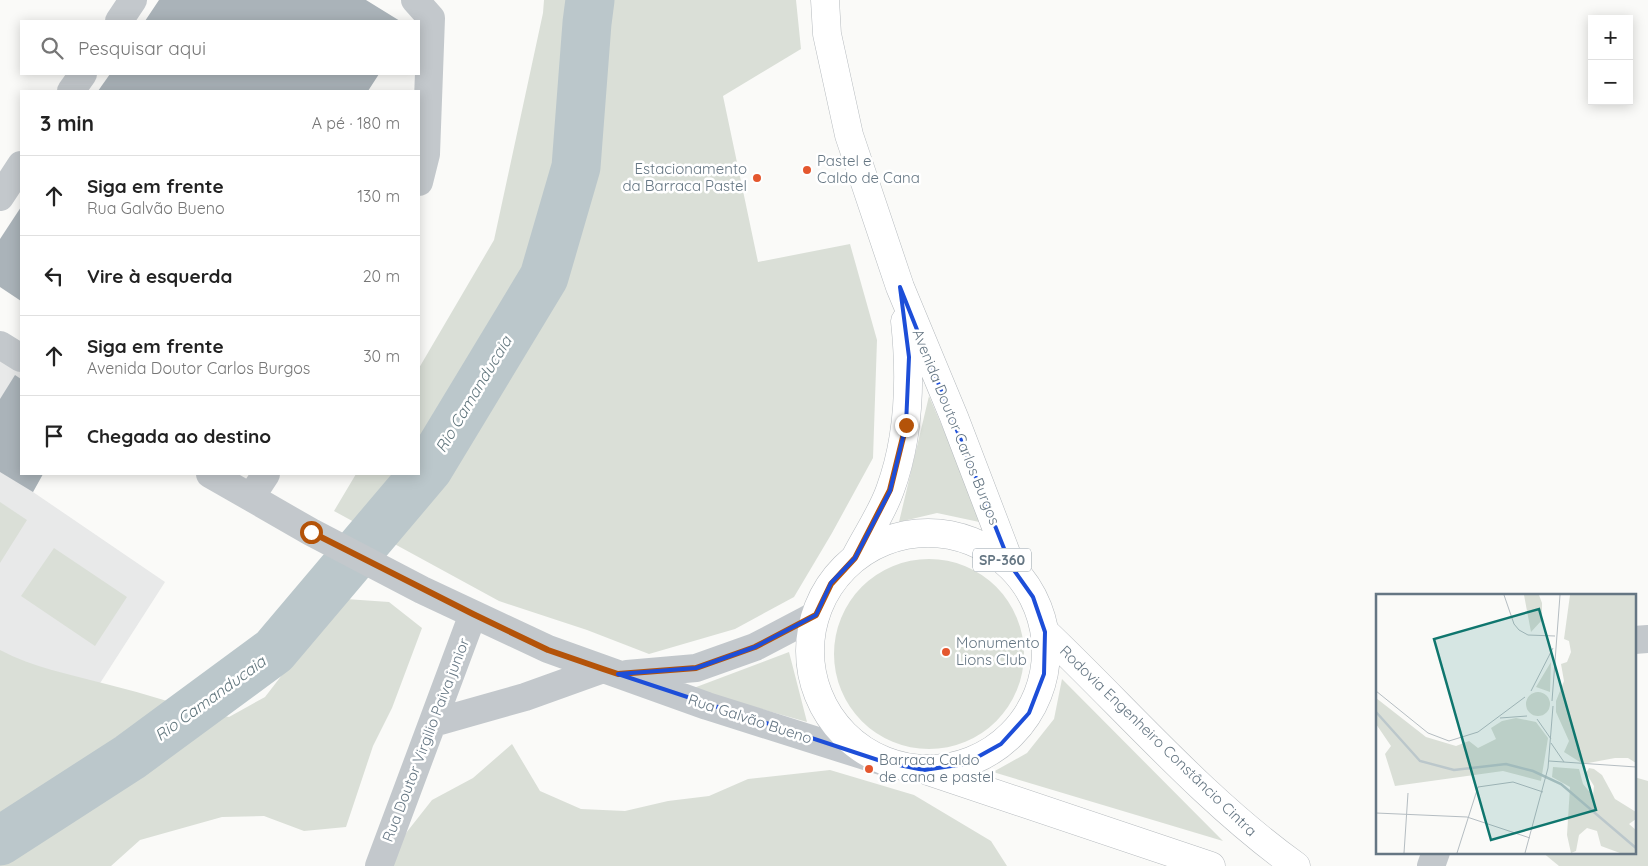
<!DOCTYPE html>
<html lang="pt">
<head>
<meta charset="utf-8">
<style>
	:root { --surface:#fff; --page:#f6f6f6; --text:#222; --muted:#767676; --line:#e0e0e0 }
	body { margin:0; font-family:Quicksand,sans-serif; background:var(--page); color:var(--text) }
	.controls { position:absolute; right:15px; top:15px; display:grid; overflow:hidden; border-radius:0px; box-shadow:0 2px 12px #0003 }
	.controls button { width:45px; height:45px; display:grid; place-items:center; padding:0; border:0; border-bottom:1px solid var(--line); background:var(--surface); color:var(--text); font:25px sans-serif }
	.stop { position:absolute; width:15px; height:15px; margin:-11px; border:4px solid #b45309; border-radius:50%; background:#fff }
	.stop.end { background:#b45309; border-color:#fff; box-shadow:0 1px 5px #0008 }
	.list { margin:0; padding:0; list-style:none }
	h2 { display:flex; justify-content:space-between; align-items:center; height:65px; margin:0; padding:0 20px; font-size:21px }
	h2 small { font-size:16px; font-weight:400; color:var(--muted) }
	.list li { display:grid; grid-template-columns:32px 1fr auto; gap:15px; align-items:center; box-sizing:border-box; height:80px; padding:0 20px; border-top:1px solid var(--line) }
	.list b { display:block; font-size:19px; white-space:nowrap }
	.list p { margin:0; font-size:16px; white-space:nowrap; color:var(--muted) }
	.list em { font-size:16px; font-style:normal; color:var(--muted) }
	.icon { flex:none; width:28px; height:28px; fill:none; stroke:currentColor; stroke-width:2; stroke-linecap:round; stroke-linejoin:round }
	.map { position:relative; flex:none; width:1648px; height:866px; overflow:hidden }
	.search { position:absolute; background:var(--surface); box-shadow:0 2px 12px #0003; left:20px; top:20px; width:400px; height:55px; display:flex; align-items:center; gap:12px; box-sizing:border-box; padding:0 18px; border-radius:0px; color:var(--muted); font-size:19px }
	.panel { position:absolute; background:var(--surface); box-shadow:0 2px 12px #0003; left:20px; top:90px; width:400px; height:385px; border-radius:0px }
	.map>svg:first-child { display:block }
	.built { fill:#e8e9e9 }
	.green { fill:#dadfd7 }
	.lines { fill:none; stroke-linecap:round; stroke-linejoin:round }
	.river { stroke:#bbc7cb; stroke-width:49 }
	.building { fill:#aab3b9 }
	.major-casing { stroke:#b5babe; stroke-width:29 }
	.minor { stroke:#c3c8cc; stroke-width:28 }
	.major { stroke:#fff; stroke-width:28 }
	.route { stroke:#b45309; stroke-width:6 }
	.marked { fill:none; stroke:#1d4ed8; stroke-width:4; stroke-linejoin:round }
	.poi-dot { fill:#e4572e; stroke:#fff; stroke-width:2 }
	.labels { text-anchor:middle; stroke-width:5; stroke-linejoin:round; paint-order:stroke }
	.shield { fill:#fff; stroke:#939fa8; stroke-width:1 }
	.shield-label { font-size:14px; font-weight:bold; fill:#657683 }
	.poi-label { font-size:15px; fill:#657683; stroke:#fff; text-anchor:start }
	.street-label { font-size:15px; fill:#657683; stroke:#fff }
	.water-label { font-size:16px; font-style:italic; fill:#60757c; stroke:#fff }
	.inset-river { fill:none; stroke:#bbc7cb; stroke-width:2.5 }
	.inset-road { fill:none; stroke:#b5bdc2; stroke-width:1 }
	.view { fill:#0f766e; fill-opacity:0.15; stroke:#0f766e; stroke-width:2.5 }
	.inset-edge { fill:none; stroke:#657683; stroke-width:2.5 }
</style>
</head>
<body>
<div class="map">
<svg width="1648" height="866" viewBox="0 0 1648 866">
	<rect width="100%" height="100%" fill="#fafaf8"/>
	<path class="built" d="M0 345 21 358V474H43L33 492 165 582 86 705 0 652Z"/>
	<path class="green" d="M544 0H796L801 49 723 96 758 262 850 244 877 340 873 458 832 533 794 597 735 629 649 654 587 630 499 601 334 511 356 474H419V368L494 240 543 13Z
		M929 396 984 523 937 513 899 522Z
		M0 502 27 520 0 563Z
		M54 548 127 597 95 646 21 596Z
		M834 654a95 95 0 1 1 190 0a95 95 0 1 1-190 0Z
		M346 599 389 602 422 628 392 708 373 746 346 827 304 831 264 816 222 817 140 840 111 866H0V650C34 668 69 674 106 684 147 694 187 708 229 717L265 697 316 631Z
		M789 652 807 722 691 689Z
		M1062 679 1223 841 993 772 1027 753 1054 719Z
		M512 744 540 791 581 809 625 811 668 801 709 796 748 779 830 770 914 795 991 841 1007 866H380L432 800 473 778Z
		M1634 777 1648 781V866H1559L1542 852H1634Z"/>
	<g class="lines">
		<path class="river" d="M0 841 130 757 274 651 428 469 544 277 576 167 587 23 590 0"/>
	</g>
	<path class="building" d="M159 0H366L400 21H145Z
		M110 74H379L368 91H98Z
		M21 207V301L0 287V239Z
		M15 375 21 379V474H43L33 492 0 472V399Z"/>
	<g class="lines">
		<defs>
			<path id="major" d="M825 0 827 34 849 135 900 287 954 417 1011 566
				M810 651a118 118 0 1 1 236 0a118 118 0 1 1-236 0Z
				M855 558C866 536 882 513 890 490 910 436 911 377 905 321
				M1045 632C1127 710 1204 800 1296 866
				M928 771 1211 866"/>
		</defs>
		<use href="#major" class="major-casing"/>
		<path class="minor" d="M415 0 431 18 426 154 419 182
			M119 21 133 0
			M71 91 83 74
			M0 197 21 165
			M0 345 21 358
			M210 474 311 532 422 590 548 649 707 706 884 762
			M251 497 266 474
			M1634 640 1648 639
			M627 674 696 668 755 647 816 615
			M433 723 525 697 603 669
			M379 866 473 614
			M1431 866 1436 852"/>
		<use href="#major" class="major"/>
	</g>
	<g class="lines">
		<path class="route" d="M311 532 473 614 548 650 603 669 618 674 696 668 755 647 816 615 831 584 855 558 890 490 906 425"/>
	</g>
	<path class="marked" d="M900 287 1011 566 1033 597 1045 632 1044 674 1029 713 1001 744 965 764 924 770 884 762 618 674 696 668 755 647 816 615 831 583 855 558 890 491 906 425 909 357Z"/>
	<g class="poi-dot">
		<circle cx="807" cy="170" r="5"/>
		<circle cx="757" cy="178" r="5"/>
		<circle cx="946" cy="652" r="5"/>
		<circle cx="869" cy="769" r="5"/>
	</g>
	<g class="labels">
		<rect class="shield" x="973" y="548.5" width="58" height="23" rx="4"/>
		<g class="shield-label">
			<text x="1002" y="565">SP-360</text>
		</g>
		<g class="poi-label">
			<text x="817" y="166">Pastel e<tspan x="817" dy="17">Caldo de Cana</tspan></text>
			<text x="747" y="174" text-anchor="end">Estacionamento<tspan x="747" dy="17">da Barraca Pastel</tspan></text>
			<text x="956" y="648">Monumento<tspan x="956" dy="17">Lions Club</tspan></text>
			<text x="879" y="765">Barraca Caldo<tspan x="879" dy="17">de cana e pastel</tspan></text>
		</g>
		<g class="street-label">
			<text transform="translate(956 427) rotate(68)" y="5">Avenida Doutor Carlos Burgos</text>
			<text transform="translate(750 719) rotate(18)" y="5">Rua Galvão Bueno</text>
			<text transform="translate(426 740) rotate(-69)" y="5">Rua Doutor Virgilio Paiva junior</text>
			<text transform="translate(1158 741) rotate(44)" y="5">Rodovia Engenheiro Constâncio Cintra</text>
		</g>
		<g class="water-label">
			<text transform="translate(473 394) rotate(-59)" y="6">Rio Camanducaia</text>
			<text transform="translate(210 698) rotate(-36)" y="6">Rio Camanducaia</text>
		</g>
	</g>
	<g transform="translate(1376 594)">
		<rect width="260" height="260" fill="#fafaf8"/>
		<path d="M148 1H163L166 9V26L155 38ZM194 1H260V169L252 164H239L207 170 188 158 193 147 180 118V107L188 87 185 70 191 68 195 58 193 47 188 45ZM175 68 174 98 160 93ZM150 110a12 12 0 1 1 24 0a12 12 0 1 1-24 0ZM0 104 50 143 80 152 93 147 102 154 120 145 115 134 126 127 140 124 160 128 172 144 165 187 127 177 19 192 9 160 15 152 0 130ZM177 173 203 175 207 190 217 202 218 192 210 179 213 174 218 175 226 181 239 205 260 218V225L253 230 260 236V259H244L225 252 221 237 211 234 203 241 200 257 195 259 191 241 194 193 176 183Z" fill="#dadfd7"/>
		<path class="inset-river" d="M0 118 44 167 78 176 130 170 157 177 185 190 260 254"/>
		<path class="inset-road" d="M128 1 138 30 143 36 152 41 179 42M0 97 52 139 73 147 102 138 149 103M155 97 177 54M176 107 184 1M124 124 151 122M161 125 175 145M175 149 188 168M173 167 260 173M0 219 91 223 154 244M28 259 32 199M81 259 102 193 137 188 167 198M149 259 172 174 177 112"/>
		<path class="view" d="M163 15 220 216 115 246 58 45Z"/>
		<rect width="260" height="260" class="inset-edge"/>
	</g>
</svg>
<div class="controls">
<button>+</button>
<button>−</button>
</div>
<div class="stop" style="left:311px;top:532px"></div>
<div class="stop end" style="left:906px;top:425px"></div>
<div class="search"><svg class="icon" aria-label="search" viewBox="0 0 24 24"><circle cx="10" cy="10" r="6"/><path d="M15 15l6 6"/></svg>Pesquisar aqui</div>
<section class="panel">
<h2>3 min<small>A pé · 180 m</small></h2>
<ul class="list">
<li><svg class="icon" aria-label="ahead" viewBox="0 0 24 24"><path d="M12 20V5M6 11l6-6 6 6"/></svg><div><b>Siga em frente</b><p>Rua Galvão Bueno</p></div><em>130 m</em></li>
<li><svg class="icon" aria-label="left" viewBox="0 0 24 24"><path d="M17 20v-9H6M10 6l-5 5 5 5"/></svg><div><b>Vire à esquerda</b></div><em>20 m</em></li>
<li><svg class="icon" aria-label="ahead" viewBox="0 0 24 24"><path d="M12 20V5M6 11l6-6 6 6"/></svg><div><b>Siga em frente</b><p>Avenida Doutor Carlos Burgos</p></div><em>30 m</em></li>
<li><svg class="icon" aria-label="arrive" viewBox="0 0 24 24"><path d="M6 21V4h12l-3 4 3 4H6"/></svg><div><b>Chegada ao destino</b></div></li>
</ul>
</section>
</div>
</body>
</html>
